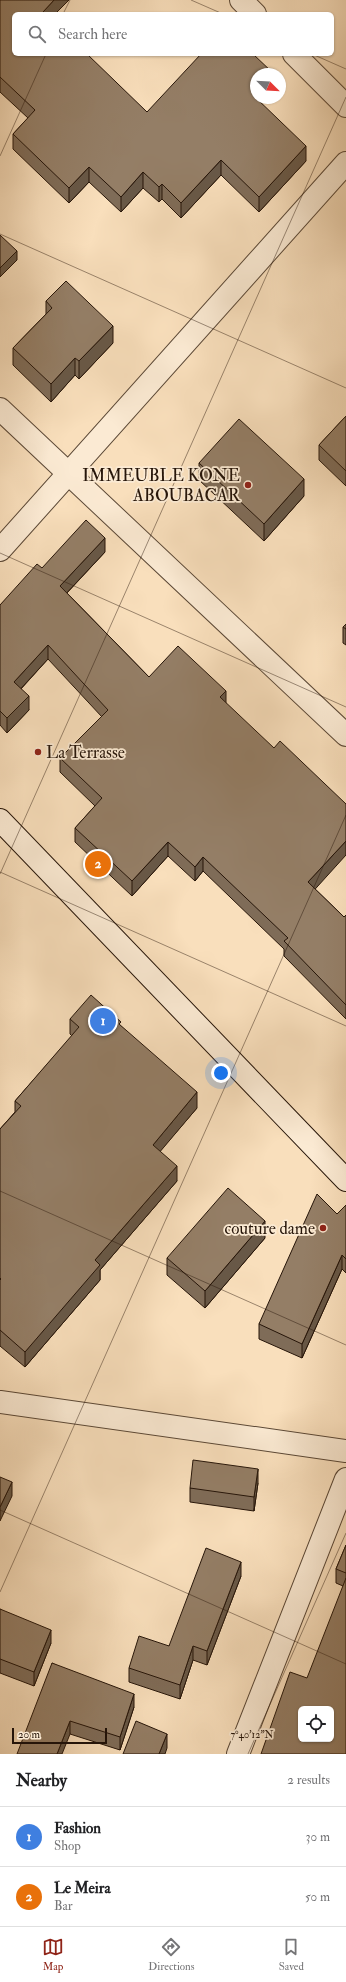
<!DOCTYPE html>
<html lang="en">
<head>
<meta charset="utf-8">
<style>
	:root { --surface:#fff; --page:#f2f2f2; --text:#202124; --muted:#757577; --line:#e0e0e0; --accent:#8f2418 }
	body { margin:0; font-family:"IM FELL Double Pica",serif; background:var(--page); color:var(--text) }
	.controls { position:absolute; right:12px; bottom:12px; display:grid; overflow:hidden; border-radius:6px; box-shadow:0 1px 3px #0004 }
	.controls button { width:36px; height:36px; display:grid; place-items:center; padding:0; border:0; border-bottom:1px solid var(--line); background:var(--surface); color:var(--text); font:20px sans-serif }
	.compass { position:absolute; left:250px; top:68px; width:36px; height:36px; border-radius:50%; background:var(--surface); box-shadow:0 1px 3px #0004; rotate:114deg }
	.scale { position:absolute; left:12px; bottom:10px; width:95px; box-sizing:border-box; padding-left:4px; border:2px solid #261509; border-top:0; font-size:11px; line-height:14px; white-space:nowrap; color:#261509; -webkit-text-stroke:3px #fbead3; paint-order:stroke }
	.you { position:absolute; left:221px; top:1073px; width:14px; height:14px; margin:-10px; border:3px solid #fff; border-radius:50%; background:#1a73e8; box-shadow:0 0 0 6px #1a73e833 }
	.badge { display:grid; place-items:center; width:26px; height:26px; border-radius:50%; background:var(--accent); color:#fff; font-size:13px; font-weight:700 }
	.pin { position:absolute; translate:-50% -50%; border:2px solid #fff; box-shadow:0 1px 4px #0006 }
	.list { margin:0; padding:0; list-style:none }
	h2 { display:flex; justify-content:space-between; align-items:center; height:52px; margin:0; padding:0 16px; font-size:17px }
	h2 small { font-size:13px; font-weight:400; color:var(--muted) }
	.list li { display:grid; grid-template-columns:26px 1fr auto; gap:12px; align-items:center; box-sizing:border-box; height:60px; padding:0 16px; border-top:1px solid var(--line) }
	.list b { display:block; font-size:15px; white-space:nowrap }
	.list p { margin:0; font-size:13px; white-space:nowrap; color:var(--muted) }
	.list em { font-size:13px; font-style:normal; color:var(--muted) }
	.icon { flex:none; width:22px; height:22px; fill:none; stroke:currentColor; stroke-width:2; stroke-linecap:round; stroke-linejoin:round }
	.map { position:relative; flex:none; width:346px; height:1754px; overflow:hidden }
	.search { position:absolute; background:var(--surface); box-shadow:0 1px 3px #0004; left:12px; right:12px; top:12px; height:44px; display:flex; align-items:center; gap:10px; box-sizing:border-box; padding:0 14px; border-radius:6px; color:var(--muted); font-size:15px }
	.sheet { height:172px; background:var(--surface) }
	nav { display:flex; justify-content:space-around; align-items:center; box-sizing:border-box; height:56px; border-top:1px solid var(--line); background:var(--surface); font-size:11px; color:var(--muted) }
	nav a { display:grid; justify-items:center; gap:2px }
	nav .on { color:var(--accent) }
	.map>svg:first-child { display:block }
	.lines { fill:none; stroke-linecap:round; stroke-linejoin:round }
	.minor-casing { stroke:#5b4836; stroke-width:24 }
	.secondary-casing { stroke:#261509; stroke-width:24 }
	.minor { stroke:#fbead3; stroke-width:22 }
	.secondary { stroke:#fbead3; stroke-width:22 }
	.wall { fill:#7f6c58; stroke:#261509 }
	.shaded-wall { fill:#685847; stroke:#261509 }
	.building { fill:#947e66; stroke:#261509; fill-rule:evenodd }
	.ticks { fill:none; stroke:#261509; stroke-width:1; stroke-opacity:0.45 }
	.poi-dot { fill:#8f2418; stroke:#fbead3; stroke-width:1.5 }
	.labels { text-anchor:middle; stroke-width:3.5; stroke-linejoin:round; paint-order:stroke }
	.poi-label { font-size:17px; fill:#261509; stroke:#fbead3; text-anchor:end }
	.ticks-label { font-size:10px; text-anchor:middle; fill:#261509; stroke:#fbead3; stroke-width:3.5; stroke-linejoin:round; paint-order:stroke }
</style>
</head>
<body>
<div class="map">
<svg width="346" height="1754" viewBox="0 0 346 1754">
	<rect width="100%" height="100%" fill="#f9dfbc"/>
	<filter id="stains"><feTurbulence type="fractalNoise" baseFrequency=".005" numOctaves="4"/><feColorMatrix values="0 0 0 0 .2 0 0 0 0 .09 0 0 0 0 .02 0 0 0 .5 -.17"/></filter>
	<radialGradient id="worn" r=".72"><stop offset=".6" stop-color="#630" stop-opacity="0"/><stop offset="1" stop-color="#630" stop-opacity=".3"/></radialGradient>
	<g class="lines">
		<defs>
			<path id="minor" d="M241 0 255 14
				M294 54 346 106
				M0 409 346 735
				M0 550 346 163
				M0 1402 346 1451
				M238 1754 346 1479"/>
			<path id="secondary" d="M0 820 346 1180"/>
		</defs>
		<use href="#minor" class="minor-casing"/>
		<use href="#secondary" class="secondary-casing"/>
		<use href="#minor" class="minor"/>
		<use href="#secondary" class="secondary"/>
	</g>
	<path class="wall" d="M0 0H69L55 14H14L147 112 273 74 256 98H264L260 102 306 161 259 212 221 175 181 218 162 199 159 202 143 188 121 212 89 182 69 203 13 149V134L28 118 0 92Z
		M46 301 113 343 79 379 75 375 51 402 13 365V348L46 314Z
		M346 416V486L319 460V445Z
		M199 463 304 496 264 541 199 480Z
		M105 552 67 593 149 677 226 703 315 889 344 917 346 915V1019L284 956V949L203 871 195 881 168 856 132 896 75 842V828L95 806 60 772V758L102 717 48 659 21 689 29 710 7 733 0 725V605L42 568Z
		M346 624V645L343 643V627Z
		M70 1019 121 1026 197 1108 160 1151 177 1181 100 1270V1280L25 1367 0 1346V1129L15 1112V1101L72 1036 70 1034Z
		M346 1205V1273L342 1269 302 1358 259 1339V1324L337 1214Z
		M265 1238 205 1308 167 1275V1258Z
		M258 1483 254 1511 190 1502V1488Z
		M346 1545V1754L343 1586 336 1583V1569Z
		M241 1576 207 1665 193 1660 180 1699 129 1682V1668L169 1646Z
		M0 1609 51 1643 34 1686 0 1673Z
		M52 1663 134 1707 120 1750 70 1734Z"/>
	<path class="shaded-wall" d="M54 0H69L55 14H43V12Z
		M256 91V98H264L253 110V95Z
		M306 146V161L259 212V197Z
		M221 160V175L181 218V203Z
		M89 167V182L69 203V188Z
		M143 172V188L121 212V197Z
		M162 184V199L159 202V187Z
		M17 251V260L0 277V268Z
		M113 326V343L79 379V361Z
		M75 358V375L51 402V384Z
		M304 479V496L264 541V524Z
		M105 538V552L60 600V586Z
		M48 645V659L14 696V682Z
		M226 691V705L220 697Z
		M29 696V710L7 733V718Z
		M346 841V855L308 897V882Z
		M168 842V856L132 896V881Z
		M203 857V871L195 881V867Z
		M197 1092V1108L153 1160V1145Z
		M177 1166V1181L100 1270V1280L25 1367V1352L95 1260Z
		M265 1221V1238L205 1308V1291Z
		M342 1255V1269L302 1358V1344Z
		M258 1469V1483L254 1511V1497Z
		M12 1482V1496L0 1521V1507Z
		M241 1562V1576L207 1665V1651Z
		M51 1630V1643L34 1686V1672Z
		M193 1646V1660L180 1699V1685Z
		M134 1694V1707L120 1750V1737Z
		M70 1721V1734L62 1754H57Z
		M167 1734V1748L165 1754H159Z"/>
	<path class="building" d="M0 0H54L43 12 45 14H14V54H87L147 112 201 54H253L273 73 272 74H256V91L253 95 306 146 259 197 221 160 181 203 162 184 159 187 143 172 121 197 89 167 69 188 13 134 35 110 0 77Z
		M0 235 17 251 0 268Z
		M66 281 113 326 79 361 75 358 51 384 13 348 52 308 46 301Z
		M346 416V471L319 445Z
		M239 419 304 479 264 524 199 463Z
		M86 520 105 538 60 586 149 677 178 646 226 691 220 697 274 748 280 741 346 804V841L308 882 344 917 346 915V1005L284 941 288 938 203 857 195 867 168 842 132 881 75 828 102 798 60 758 108 710 48 645 14 682 29 696 7 718 0 711V605L37 564 42 568Z
		M346 624V629L343 627Z
		M91 995 121 1022 119 1024 197 1092 153 1145 177 1166 95 1260 100 1265 25 1352 0 1330V1280L1 1279 0 1278V1129L21 1106 15 1101 79 1027 70 1019Z
		M228 1188 265 1221 205 1291 167 1258Z
		M317 1194 337 1214 346 1205V1259L342 1255 302 1344 259 1324Z
		M193 1460 258 1469 254 1497 190 1488Z
		M0 1477 12 1482 0 1507Z
		M346 1545V1573L336 1569Z
		M206 1548 241 1562 207 1651 193 1646 180 1685 129 1668 139 1636 169 1646Z
		M346 1578V1754H261L290 1672 307 1678ZM301 1709H331V1739H301Z
		M0 1609 51 1630 34 1672 0 1659Z
		M52 1663 134 1694 120 1737 70 1721 57 1754H17Z
		M136 1721 167 1734 159 1754H123Z"/>
	<path class="ticks" d="M191 0 223 14M63 14 70 0M312 54 346 69M0 156 46 54M0 234 346 388M0 553 346 707M0 872 346 1026M0 874 346 97M0 1191 346 1345M0 1510 346 1664M0 1592 346 815M248 1754 346 1533"/>
	<g class="poi-dot">
		<circle cx="248" cy="485" r="4"/>
		<circle cx="38" cy="752" r="4"/>
		<circle cx="323" cy="1228" r="4"/>
	</g>
	<g class="labels">
		<g class="poi-label">
			<text x="240" y="481">IMMEUBLE KONE<tspan x="240" dy="20">ABOUBACAR</tspan></text>
			<text x="46" y="758" text-anchor="start">La Terrasse</text>
			<text x="315" y="1234">couture dame</text>
		</g>
	</g>
	<g class="ticks-label">
		<text x="252" y="1738">7°40'12"N</text>
	</g>
	<rect width="100%" height="100%" filter="url(#stains)"/>
	<rect width="100%" height="100%" fill="url(#worn)"/>
</svg>
<div class="controls">
<button><svg class="icon" aria-label="locate" viewBox="0 0 24 24"><circle cx="12" cy="12" r="6"/><path d="M12 2v4M12 18v4M2 12h4M18 12h4"/></svg></button>
</div>
<svg class="compass" viewBox="-18 -18 36 36"><path d="M0-13l5 13h-10z" fill="#e53935"/><path d="M0 13l5-13h-10z" fill="#757577"/></svg>
<div class="scale">20 m</div>
<div class="you"></div>
<div class="pin badge" style="left:103px;top:1021px;background:#3f7fe0">1</div>
<div class="pin badge" style="left:98px;top:864px;background:#e8710a">2</div>
<div class="search"><svg class="icon" aria-label="search" viewBox="0 0 24 24"><circle cx="10" cy="10" r="6"/><path d="M15 15l6 6"/></svg>Search here</div>
</div>
<section class="sheet">
<h2>Nearby<small>2 results</small></h2>
<ul class="list">
<li><span class="badge" style="background:#3f7fe0">1</span><div><b>Fashion</b><p>Shop</p></div><em>30 m</em></li>
<li><span class="badge" style="background:#e8710a">2</span><div><b>Le Meira</b><p>Bar</p></div><em>50 m</em></li>
</ul>
</section>
<nav>
<a class="on"><svg class="icon" aria-label="map" viewBox="0 0 24 24"><path d="M3 6l6-2 6 2 6-2v14l-6 2-6-2-6 2zM9 4v14M15 6v14"/></svg>Map</a>
<a><svg class="icon" aria-label="directions" viewBox="0 0 24 24"><path d="M12 3l9 9-9 9-9-9zM9 14v-3h6M13 9l2 2-2 2"/></svg>Directions</a>
<a><svg class="icon" aria-label="saved" viewBox="0 0 24 24"><path d="M7 4h10v16l-5-4-5 4z"/></svg>Saved</a>
</nav>
</body>
</html>
